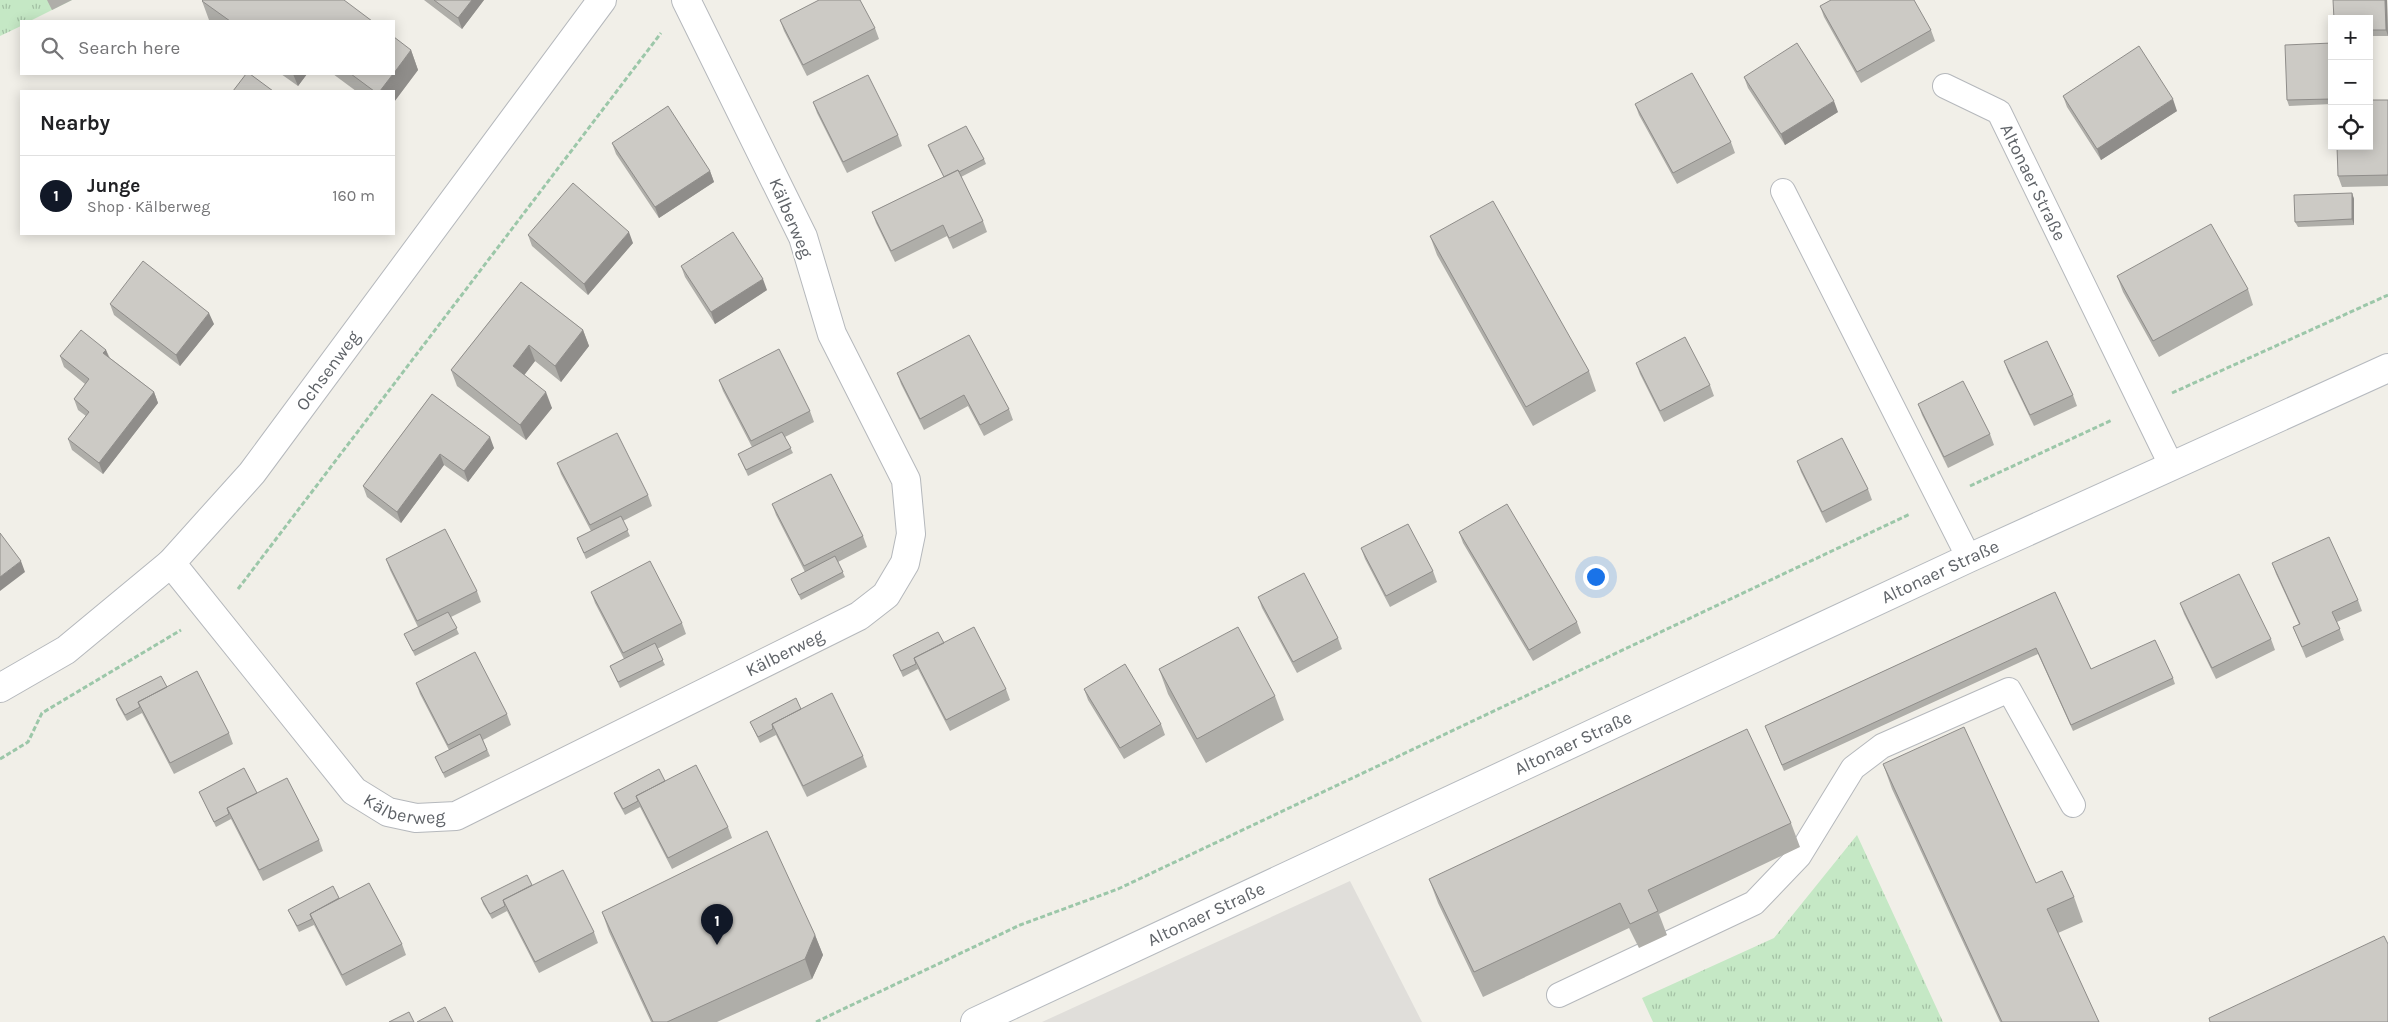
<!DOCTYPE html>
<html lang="en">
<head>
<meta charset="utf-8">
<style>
	:root { --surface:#fff; --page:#f2f2f2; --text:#202124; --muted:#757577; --line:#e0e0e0; --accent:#111827 }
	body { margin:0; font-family:Karla,sans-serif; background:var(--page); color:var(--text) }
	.controls { position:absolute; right:15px; top:15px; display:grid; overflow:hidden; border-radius:0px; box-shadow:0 2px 12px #0003 }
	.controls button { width:45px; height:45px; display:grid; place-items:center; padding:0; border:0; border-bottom:1px solid var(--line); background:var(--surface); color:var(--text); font:25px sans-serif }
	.you { position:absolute; left:1595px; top:576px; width:18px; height:18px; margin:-12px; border:4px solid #fff; border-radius:50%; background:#1a73e8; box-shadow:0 0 0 8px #1a73e833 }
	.badge { display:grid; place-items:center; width:32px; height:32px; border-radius:50%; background:var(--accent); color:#fff; font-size:16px; font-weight:700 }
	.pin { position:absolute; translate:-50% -41px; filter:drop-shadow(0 1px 2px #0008) }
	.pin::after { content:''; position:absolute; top:26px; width:18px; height:15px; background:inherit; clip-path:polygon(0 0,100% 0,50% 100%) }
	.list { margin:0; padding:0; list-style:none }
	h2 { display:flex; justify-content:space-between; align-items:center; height:65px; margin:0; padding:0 20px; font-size:21px }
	h2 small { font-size:16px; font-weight:400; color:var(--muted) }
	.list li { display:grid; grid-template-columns:32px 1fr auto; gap:15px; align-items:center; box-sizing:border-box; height:80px; padding:0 20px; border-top:1px solid var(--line) }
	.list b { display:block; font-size:19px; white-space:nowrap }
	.list p { margin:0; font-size:16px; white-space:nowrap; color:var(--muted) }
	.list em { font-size:16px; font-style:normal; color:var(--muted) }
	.icon { flex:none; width:28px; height:28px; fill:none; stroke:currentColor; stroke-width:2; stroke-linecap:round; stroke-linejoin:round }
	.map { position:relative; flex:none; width:2388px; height:1022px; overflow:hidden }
	.search { position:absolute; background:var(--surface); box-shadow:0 2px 12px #0003; left:20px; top:20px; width:375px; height:55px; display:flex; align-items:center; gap:12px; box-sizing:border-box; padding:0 18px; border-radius:0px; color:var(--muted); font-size:19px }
	.panel { position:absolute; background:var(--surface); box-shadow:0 2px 12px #0003; left:20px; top:90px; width:375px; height:145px; border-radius:0px }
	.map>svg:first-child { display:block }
	.industrial { fill:#e0deda }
	.park { fill:url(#park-tufts) }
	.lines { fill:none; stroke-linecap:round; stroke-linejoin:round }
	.lane-casing { stroke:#b5b8bc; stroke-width:26 }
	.street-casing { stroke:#b5b8bc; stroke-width:30 }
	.secondary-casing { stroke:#b6babf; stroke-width:30 }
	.path { stroke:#9cc7a9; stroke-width:3; stroke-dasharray:5 2.5; stroke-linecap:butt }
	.lane { stroke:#fff; stroke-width:24 }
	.street { stroke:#fff; stroke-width:28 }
	.secondary { stroke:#fff; stroke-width:28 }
	.wall { fill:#afaea9 }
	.shaded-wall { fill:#8f8d8a }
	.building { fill:#cccac5; stroke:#8f8d8a }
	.labels { text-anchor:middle; stroke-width:4; stroke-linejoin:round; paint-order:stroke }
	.street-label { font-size:18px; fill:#5f6368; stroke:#fff }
</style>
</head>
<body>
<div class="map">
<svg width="2388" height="1022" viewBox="0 0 2388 1022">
	<defs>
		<pattern id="park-tufts" width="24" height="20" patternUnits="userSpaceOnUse" patternTransform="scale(1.25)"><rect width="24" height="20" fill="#c5e8c5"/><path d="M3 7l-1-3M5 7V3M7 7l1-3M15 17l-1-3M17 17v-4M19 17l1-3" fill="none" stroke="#a3c0a4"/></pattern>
	</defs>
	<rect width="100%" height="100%" fill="#f1efe8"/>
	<path class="industrial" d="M1350 881 1422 1022H1042Z"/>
	<path class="park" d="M0 0H72L30 21H21V26L0 36Z
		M1857 835 1943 1022H1653L1642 998 1774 938Z"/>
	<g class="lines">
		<defs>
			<g id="lane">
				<path id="s1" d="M1945 86 1999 112 2172 467"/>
				<path d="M1783 191 1969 558"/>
				<path d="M1559 995 1754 903 1799 856 1853 768 1882 746 2009 690 2073 805"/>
			</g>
			<g id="street">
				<path id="s2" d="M171 563 354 791 388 812 416 818 456 816 859 616 886 595 905 563 911 534 906 480 832 334 803 237 686 0"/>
				<path id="s3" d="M0 688 66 650 171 563 252 473 602 0"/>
			</g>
			<g id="secondary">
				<path id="s4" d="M975 1022 1969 558 2388 368"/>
			</g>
		</defs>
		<use href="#lane" class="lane-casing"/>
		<use href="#street" class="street-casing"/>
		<use href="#secondary" class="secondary-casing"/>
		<path class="path" d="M2172 393 2388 295
			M1970 486 2112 420
			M238 589 661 33
			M0 759 28 742 42 713 181 630
			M816 1022 1020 925 1118 889 1910 514"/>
		<use href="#lane" class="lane"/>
		<use href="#street" class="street"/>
		<use href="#secondary" class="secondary"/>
	</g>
	<path class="wall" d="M47 0H72L52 10Z
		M424 0H484L462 29Z
		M2387 0 2388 36H2369V19Z
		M202 1 372 21H211L209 20Z
		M1820 6 1931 30 1935 41 1861 83 1824 17Z
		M780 20 875 28 879 39 807 76 784 31Z
		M2332 43V104L2289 106 2287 100Z
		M411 50 418 70 394 102V91H356L333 74H394Z
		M281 74H307L298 86Z
		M1744 77 1838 112 1785 145 1748 88Z
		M2063 96 2177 111 2101 160 2067 107Z
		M2388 100V186L2342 187 2338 176Z
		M813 102 898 135 902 146 847 173 817 113Z
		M1635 104 1731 142 1735 153 1677 184 1639 115Z
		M612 143 710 171 714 182 659 218 616 154Z
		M928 145 984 159 986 164 961 177 983 221 987 232 953 249 947 236 895 262 876 223 872 212 944 177 930 151Z
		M2352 193 2354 199V225L2298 227 2295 222Z
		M528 235 633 243 588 295 532 246Z
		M1430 236 1589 371 1596 391 1533 426 1437 255Z
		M681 266 767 290 715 324 685 277Z
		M2117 276 2248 289 2253 305 2159 357 2123 292Z
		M521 282 583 330 589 346 561 382 535 361 524 375 552 408 526 440 457 386 451 370Z
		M110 304 214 324 180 366 114 315Z
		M106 350 110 358 154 392 158 403 103 474 72 450 68 439 86 416 78 410 74 399 85 384 64 367 60 356Z
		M2004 361 2073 395 2077 406 2034 426 2008 372Z
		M1636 363 1710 385 1714 396 1664 422 1640 374Z
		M897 373 1009 409 1013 420 984 436 968 406 924 430 901 384Z
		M719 380 810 411 814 422 785 437 793 453 748 476 738 454 752 447 723 391Z
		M432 394 494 448 468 482 444 465 401 523 367 497 363 486Z
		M1918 404 1990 434 1994 445 1948 468 1922 415Z
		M1797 461 1868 489 1872 500 1826 523 1801 472Z
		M557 463 648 495 652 506 623 521 630 536 586 559 577 538 591 531 561 474Z
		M772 504 863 536 867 547 838 562 845 577 801 600 791 579 805 572 776 515Z
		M1459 532 1577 622 1581 633 1533 661 1463 543Z
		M1361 548 1433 571 1437 582 1390 607 1365 559Z
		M386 559 477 591 481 602 451 617 459 634 415 656 404 634 418 627 390 570Z
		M2272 563 2358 600 2362 611 2337 622 2344 640 2306 658 2293 627 2299 624 2276 574Z
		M591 592 682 623 686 634 657 649 665 665 620 688 610 666 624 659 595 603Z
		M2055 592 2091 669 2173 678 2175 684 2073 731 2038 654 1784 771 1765 726Z
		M1258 597 1338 638 1342 649 1297 673 1262 608Z
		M2180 603 2271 639 2275 650 2216 679 2184 614Z
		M944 643 1006 689 1010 700 950 731 918 669 903 677 893 655Z
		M1159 669 1275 696 1284 720 1206 763 1168 694Z
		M416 683 507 714 511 725 483 740 490 756 445 778 435 757 449 750 420 694Z
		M167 687 229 733 233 744 174 774 142 713 127 721 118 705 116 699Z
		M1084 689 1161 724 1165 735 1124 759 1088 700Z
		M801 709 863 756 867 767 807 797 776 735 760 743 750 722Z
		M1883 764 2036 883 2074 897 2083 922 2058 933 2099 1022H2000L1892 789Z
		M665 781 728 827 732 838 672 869 640 807 625 815 616 799 614 793Z
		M199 792 257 793 319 840 323 851 263 881 231 819 216 827Z
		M1791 823 1800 847 1659 914 1667 935 1639 948 1629 928 1483 997 1438 903 1429 879Z
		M532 885 594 932 598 943 539 973 507 911 492 919 483 904 481 898Z
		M339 898 402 944 406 955 346 986 314 925 299 932 288 910Z
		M602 912 815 935 823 955 812 979 717 1022H651L609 932Z"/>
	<path class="shaded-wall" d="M472 0H484L462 29 458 18Z
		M2385 0H2387L2388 36 2386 30Z
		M411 50 418 70 394 102V91H380Z
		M293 74H307L298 86Z
		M2173 99 2177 111 2101 160 2097 149Z
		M1834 101 1838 112 1785 145 1781 134Z
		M710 171 714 182 659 218 655 207Z
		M2352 193 2354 199V225L2352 219Z
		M629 232 633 243 588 295 584 284Z
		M763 279 767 290 715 324 711 312Z
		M209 313 214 324 180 366 176 355Z
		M583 330 589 346 561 382 555 366Z
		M529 345 535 361 519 382 513 366Z
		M106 350 110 361 103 353Z
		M154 392 158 403 103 474 99 463Z
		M546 392 552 408 526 440 520 425Z
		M490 437 494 448 468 482 464 471Z
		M440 454 444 465 401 523 397 512Z
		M21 561 25 572 0 591V577Z
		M815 935 823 955 812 979 805 959Z"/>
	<path class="building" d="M203 0H344L372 21H230L202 1Z
		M434 0H472L458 18Z
		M819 0H860L875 28 803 65 780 20Z
		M1831 0H1914L1931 30 1857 72 1820 6Z
		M2333 0H2385L2386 30H2369V19H2334Z
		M394 37 411 50 394 73Z
		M1797 43 1834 101 1781 134 1744 77Z
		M2332 43V99L2287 100 2285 45Z
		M2139 46 2173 99 2097 149 2063 96Z
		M1692 73 1731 142 1673 173 1635 104Z
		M246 74H250L273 91H233Z
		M351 74H393L380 91H374Z
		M868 75 898 135 843 162 813 102Z
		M2369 100H2388V175L2338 176 2337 146H2369Z
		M668 106 710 171 655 207 612 143Z
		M966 126 984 159 959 172 958 170 944 177 928 145Z
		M958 170 983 221 949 238 943 225 891 251 872 212Z
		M573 183 629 232 584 284 528 235Z
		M2352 193V219L2295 222 2294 195Z
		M1493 201 1589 371 1526 407 1430 236Z
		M2211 224 2248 289 2153 341 2117 276Z
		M733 232 763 279 711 312 681 266Z
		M143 261 209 313 176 355 110 304Z
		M521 282 583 330 555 366 529 345 513 366 546 392 520 425 451 370Z
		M81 330 106 350 103 353 154 392 99 463 68 439 89 412 74 399 89 379 60 356Z
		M969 335 1009 409 980 425 964 395 920 419 897 373Z
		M1685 337 1710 385 1660 411 1636 363Z
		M2047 341 2073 395 2030 415 2004 361Z
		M779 349 810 411 751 441 719 380Z
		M1963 381 1990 434 1944 457 1918 404Z
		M432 394 490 437 464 471 440 454 397 512 363 486Z
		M782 432 791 448 746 470 738 454Z
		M617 433 648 495 590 525 557 463Z
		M1842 438 1868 489 1822 512 1797 461Z
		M831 474 863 536 804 566 772 504Z
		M1507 504 1577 622 1529 650 1459 532Z
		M621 516 628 530 584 553 577 538Z
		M1408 524 1433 571 1386 596 1361 548Z
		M445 529 477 591 417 621 386 559Z
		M0 533 21 561 0 577Z
		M2329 537 2358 600 2332 612 2340 629 2302 647 2293 627 2300 624 2272 563Z
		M835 556 843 572 799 595 791 579Z
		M650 561 682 623 623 653 591 592Z
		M1304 573 1338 638 1293 662 1258 597Z
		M2239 574 2271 639 2212 668 2180 603Z
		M2055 592 2091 669 2155 640 2173 678 2071 725 2036 648 1782 765 1765 726Z
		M448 612 457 628 413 651 404 634Z
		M974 627 1006 689 946 720 914 658Z
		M1238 627 1275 696 1197 739 1159 669Z
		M938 632 944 643 914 658 916 664 901 671 893 655Z
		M655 643 663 660 618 682 610 666Z
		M475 652 507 714 448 745 416 683Z
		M1125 664 1161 724 1120 748 1084 689Z
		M197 671 229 733 170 763 138 702Z
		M161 676 167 687 138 702 140 707 125 715 116 699Z
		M832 693 863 756 803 786 772 724Z
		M796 698 801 709 772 724 773 729 758 737 750 722Z
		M1964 727 2036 883 2062 871 2074 897 2047 909 2099 1022H2002L1883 764Z
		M1747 729 1791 823 1648 890 1658 911 1630 924 1620 903 1474 972 1429 879Z
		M480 734 487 750 443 773 435 757Z
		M696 765 728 827 668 858 636 796Z
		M244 768 257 793 227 808 229 814 214 822 199 792Z
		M659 769 665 781 636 796 638 801 623 809 614 793Z
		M287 778 319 840 259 870 227 808Z
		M767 831 815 935 805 959 667 1022H653L602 912Z
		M563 870 594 932 535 962 503 900Z
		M527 875 532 885 503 900 505 906 490 914 481 898Z
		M369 883 402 944 342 975 310 914Z
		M333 886 339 898 310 914 312 919 297 926 288 910Z
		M2384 936 2388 944V1022H2210L2209 1018Z
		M445 1007 453 1022H417Z
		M409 1012 414 1022H389Z"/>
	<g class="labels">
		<g class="street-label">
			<text dy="6" stroke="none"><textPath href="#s1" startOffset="138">Altonaer Straße</textPath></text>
			<text transform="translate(791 218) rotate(67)" y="6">Kälberweg</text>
			<text dy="6" stroke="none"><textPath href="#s3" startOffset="461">Ochsenweg</textPath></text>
			<text dy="6" stroke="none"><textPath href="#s4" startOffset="1065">Altonaer Straße</textPath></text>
			<text dy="6" stroke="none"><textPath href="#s2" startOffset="768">Kälberweg</textPath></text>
			<text dy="6" stroke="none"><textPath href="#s4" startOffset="660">Altonaer Straße</textPath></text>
			<text dy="6" stroke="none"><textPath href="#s2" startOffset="348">Kälberweg</textPath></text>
			<text dy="6" stroke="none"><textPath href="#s4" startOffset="255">Altonaer Straße</textPath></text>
		</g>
	</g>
</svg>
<div class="controls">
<button>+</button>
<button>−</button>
<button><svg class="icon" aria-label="locate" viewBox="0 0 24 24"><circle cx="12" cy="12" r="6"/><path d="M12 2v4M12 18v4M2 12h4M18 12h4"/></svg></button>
</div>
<div class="you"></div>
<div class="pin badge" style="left:717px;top:945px">1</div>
<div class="search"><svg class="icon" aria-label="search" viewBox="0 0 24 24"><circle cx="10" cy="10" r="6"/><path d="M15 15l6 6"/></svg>Search here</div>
<section class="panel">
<h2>Nearby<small></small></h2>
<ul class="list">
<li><span class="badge">1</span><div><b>Junge</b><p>Shop · Kälberweg</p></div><em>160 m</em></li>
</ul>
</section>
</div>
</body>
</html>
